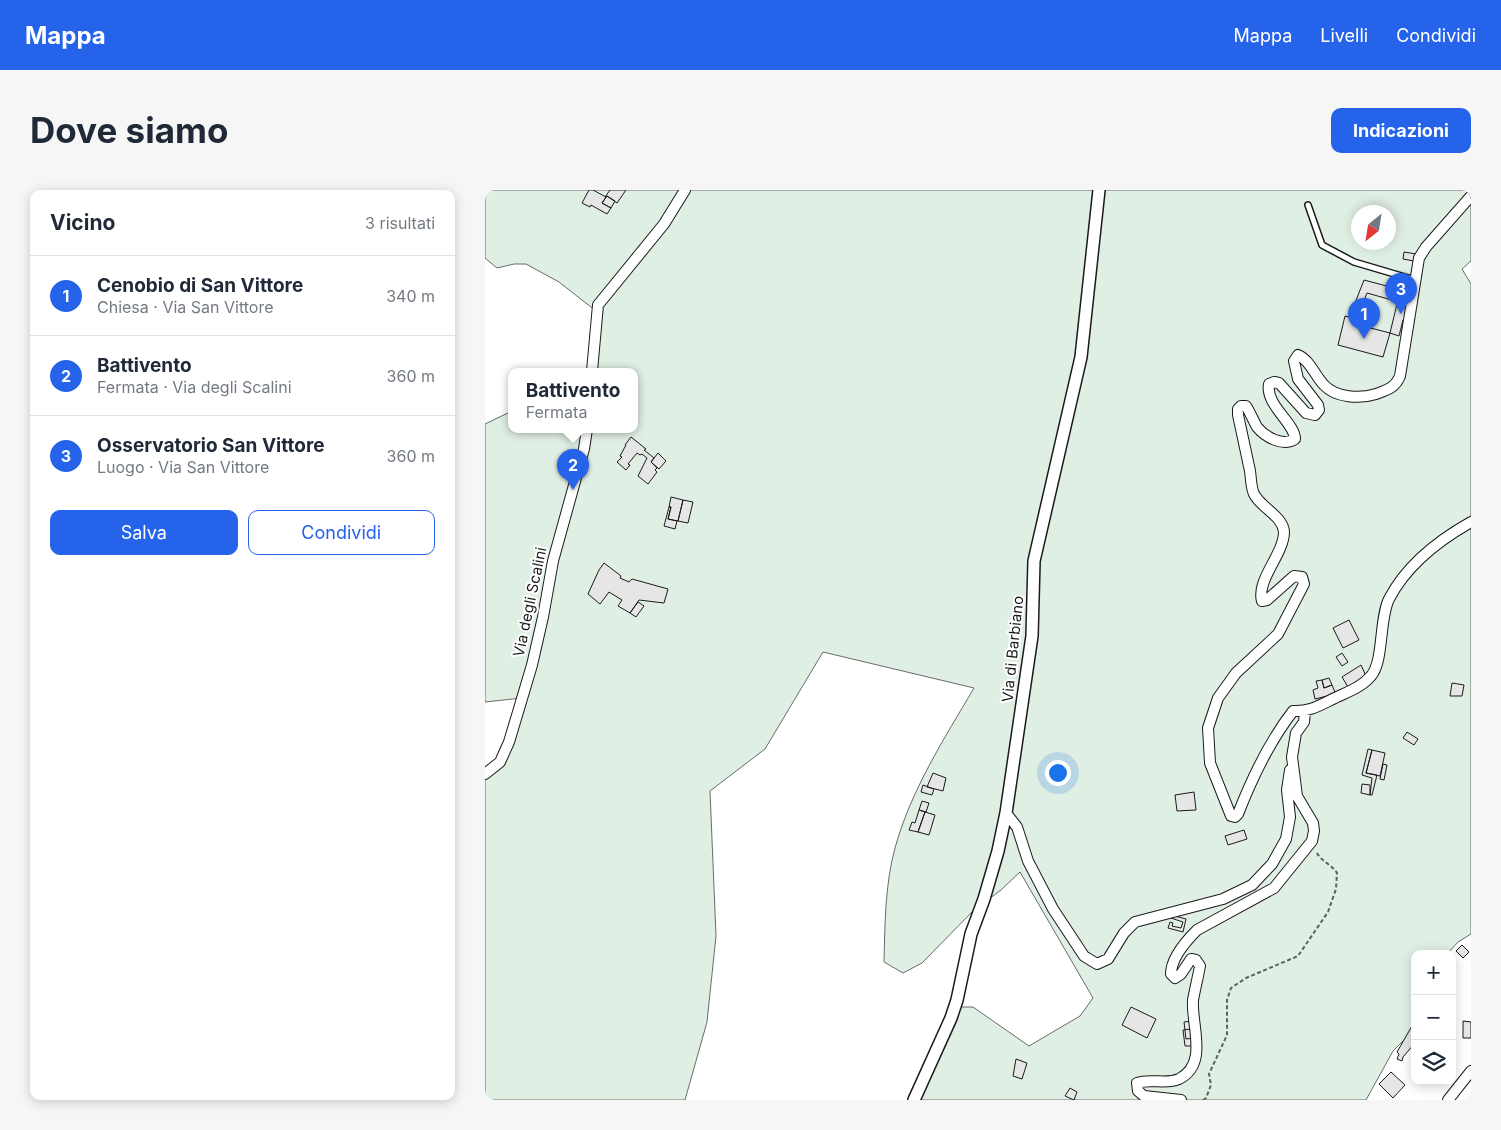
<!DOCTYPE html>
<html lang="it">
<head>
<meta charset="utf-8">
<style>
	:root { --surface:#fff; --page:#f6f6f7; --text:#1f2937; --muted:#747a83; --line:#e0e1e3; --accent:#2563eb }
	body { margin:0; font-family:Inter,sans-serif; background:var(--page); color:var(--text) }
	.controls { position:absolute; right:15px; bottom:15px; display:grid; overflow:hidden; border-radius:10px; box-shadow:0 2px 12px #0003 }
	.controls button { width:45px; height:45px; display:grid; place-items:center; padding:0; border:0; border-bottom:1px solid var(--line); background:var(--surface); color:var(--text); font:25px sans-serif }
	.compass { position:absolute; left:866px; top:15px; width:45px; height:45px; border-radius:50%; background:var(--surface); box-shadow:0 2px 12px #0003; rotate:210deg }
	.you { position:absolute; left:572px; top:582px; width:18px; height:18px; margin:-12px; border:4px solid #fff; border-radius:50%; background:#1a73e8; box-shadow:0 0 0 8px #1a73e833 }
	.badge { display:grid; place-items:center; width:32px; height:32px; border-radius:50%; background:var(--accent); color:#fff; font-size:16px; font-weight:700 }
	.pin { position:absolute; translate:-50% -41px; filter:drop-shadow(0 1px 2px #0008) }
	.pin::after { content:''; position:absolute; top:26px; width:18px; height:15px; background:inherit; clip-path:polygon(0 0,100% 0,50% 100%) }
	.popup { position:absolute; left:23px; top:178px; width:130px; height:65px; box-sizing:border-box; display:grid; place-content:center; border-radius:10px; background:var(--surface); filter:drop-shadow(0 1px 4px #0005); font-size:16px; white-space:nowrap; color:var(--muted) }
	.popup b { font-size:19px; color:var(--text) }
	.popup::after { content:''; position:absolute; left:50%; top:100%; margin-left:-10px; border:10px solid transparent; border-top-color:var(--surface) }
	.list { margin:0; padding:0; list-style:none }
	h2 { display:flex; justify-content:space-between; align-items:center; height:65px; margin:0; padding:0 20px; font-size:21px }
	h2 small { font-size:16px; font-weight:400; color:var(--muted) }
	.list li { display:grid; grid-template-columns:32px 1fr auto; gap:15px; align-items:center; box-sizing:border-box; height:80px; padding:0 20px; border-top:1px solid var(--line) }
	.list b { display:block; font-size:19px; white-space:nowrap }
	.list p { margin:0; font-size:16px; white-space:nowrap; color:var(--muted) }
	.list em { font-size:16px; font-style:normal; color:var(--muted) }
	.actions { display:flex; gap:10px; padding:15px 20px }
	.actions a { flex:1; padding:11px 0; border:1px solid var(--accent); border-radius:10px; text-align:center; font-size:18px; color:var(--accent) }
	.actions .main { background:var(--accent); color:#fff }
	.icon { flex:none; width:28px; height:28px; fill:none; stroke:currentColor; stroke-width:2; stroke-linecap:round; stroke-linejoin:round }
	.map { position:relative; flex:none; width:986px; height:910px; overflow:hidden; border-radius:10px }
	header { display:flex; align-items:center; gap:30px; box-sizing:border-box; height:70px; padding:0 25px; background:var(--accent); color:#fff }
	header strong { font-size:24px }
	nav { display:flex; gap:28px; margin-inline-start:auto; font-size:18px }
	.intro { display:flex; align-items:center; justify-content:space-between; box-sizing:border-box; height:120px; padding:0 30px }
	h1 { margin:0; font-size:35px }
	.button { padding:12px 22px; border-radius:10px; background:var(--accent); color:#fff; font-size:18px; font-weight:700 }
	main { display:flex; gap:30px; padding:0 30px }
	aside { flex:1; background:var(--surface); border-radius:10px; box-shadow:0 2px 12px #0003 }
	.map>svg:first-child { display:block }
	.green { fill:#e0efe3; stroke:#6a6a6a; fill-rule:evenodd }
	.building { fill:#e6e6e6; stroke:#1a1a1a }
	.lines { fill:none; stroke-linecap:round; stroke-linejoin:round }
	.service-casing { stroke:#1a1a1a; stroke-width:8 }
	.minor-casing { stroke:#1a1a1a; stroke-width:12 }
	.tertiary-casing { stroke:#1a1a1a; stroke-width:14 }
	.path { stroke:#5f5f5f; stroke-width:2; stroke-dasharray:4 2.5; stroke-linecap:butt }
	.service { stroke:#fff; stroke-width:5 }
	.minor { stroke:#fff; stroke-width:10 }
	.tertiary { stroke:#fff; stroke-width:11 }
	.labels { text-anchor:middle; stroke-width:4; stroke-linejoin:round; paint-order:stroke }
	.street-label { font-size:15px; fill:#1a1a1a; stroke:#fff }
</style>
</head>
<body>
<header>
<strong>Mappa</strong>
<nav><a>Mappa</a><a>Livelli</a><a>Condividi</a></nav>
</header>
<div class="intro"><h1>Dove siamo</h1><a class="button">Indicazioni</a></div>
<main>
<aside>
<h2>Vicino<small>3 risultati</small></h2>
<ul class="list">
<li><span class="badge">1</span><div><b>Cenobio di San Vittore</b><p>Chiesa · Via San Vittore</p></div><em>340 m</em></li>
<li><span class="badge">2</span><div><b>Battivento</b><p>Fermata · Via degli Scalini</p></div><em>360 m</em></li>
<li><span class="badge">3</span><div><b>Osservatorio San Vittore</b><p>Luogo · Via San Vittore</p></div><em>360 m</em></li>
</ul>
<div class="actions"><a class="main">Salva</a><a>Condividi</a></div>
</aside>
<div class="map">
<svg width="986" height="910" viewBox="0 0 986 910">
	<rect width="100%" height="100%" fill="#fff"/>
	<path class="green" d="M0 0H986V71L977 79 986 94V744L973 752 962 764H930V839L908 861 881 910H427L468 817H488L544 856 595 826 608 808 535 682 516 700 488 721 437 773 418 783 399 772C400 733 400 695 410 658 426 600 459 549 489 498L338 462 280 559 225 601 231 746 222 832 200 910H0V585L22 557 37 508 0 512V234L27 221V239H149V181H107L111 121 74 92 41 74H29L12 78 0 68ZM874 22H904V52H874Z"/>
	<path class="building" d="M104 0H108L121 7 117 13 126 18 122 24 106 15 105 17 97 13Z
		M125 0H141L132 13 122 6 120 7Z
		M122 6 130 11 126 18 117 13Z
		M919 62 931 64 929 71 918 69Z
		M879 90 913 99 912 101 917 102 914 112 882 103 877 115 870 113Z
		M912 114 924 117 920 131 918 130 914 146 905 143Z
		M860 126 875 130 874 135 905 143 898 167 853 155Z
		M146 247 161 259 159 260 169 268 166 272 172 278 170 280 172 282 163 294 153 286 162 268 157 264 155 265 152 263 143 274 145 275 141 280 132 272 137 267 135 266 141 255H140Z
		M173 263 181 271 174 279 166 272Z
		M186 307 198 310 193 331 183 329 186 317H184Z
		M198 310 208 312 203 333 193 331Z
		M184 317H186L183 329 192 331 190 339 179 336Z
		M119 373 136 386 135 388 144 392 147 389 183 399 179 413 154 410 145 423 133 416 137 410 124 402 115 414 103 404 114 380Z
		M153 412 159 416 151 427 145 423Z
		M864 430 874 450 858 458 848 438Z
		M857 463 863 472 857 476 851 467Z
		M876 475 881 486 863 497 857 487Z
		M844 488 847 495 839 498 837 490Z
		M837 490 839 498 847 495 850 502 842 506 830 509 828 500 833 498 831 491Z
		M967 493 979 495 977 506H965Z
		M922 542 933 549 929 555 918 548Z
		M883 559 887 560 881 583 892 585 887 605H885L887 588 877 585Z
		M887 560 900 563 895 586 881 583Z
		M898 574 902 575 899 590 895 589Z
		M448 583 461 588 458 601 442 597Z
		M877 594 885 595V605L876 603Z
		M438 595 449 599 447 605 436 602Z
		M709 602 711 620 692 621 690 605Z
		M437 611 444 613 441 622 434 620Z
		M434 620 440 622 433 642 424 640 427 632 430 633Z
		M440 622 450 625 444 645 433 642Z
		M759 640 762 649 743 655 740 646Z
		M686 725 701 729 698 742 683 738 685 732 688 733 687 736 696 738 698 732 686 728Z
		M977 755 984 762 978 768 971 761Z
		M646 817 671 829 662 848 637 835Z
		M707 831 709 848 701 849 699 832Z
		M978 831 986 832V848H978Z
		M927 836 930 839V853L918 867 917 871 912 869 914 864 912 862Z
		M706 839 708 856H700L698 840Z
		M531 869 542 873 537 889 528 886Z
		M906 882 920 895 908 908 894 894Z
		M585 898 592 902 589 910 580 906Z"/>
	<g class="lines">
		<defs>
			<path id="service" d="M823 15 837 55 869 72 930 90"/>
			<path id="minor" d="M986 6 941 57 934 68 915 186C910 198 902 200 891 204 875 209 851 208 839 195 830 186 825 170 813 165L809 171 813 189 833 215 834 220 830 225 821 223 794 193 789 192 784 194C780 215 810 233 810 249 798 257 780 247 772 237 768 230 765 222 761 216H756L753 219V225C757 244 761 263 765 281 766 288 766 298 769 304 776 318 798 326 799 342 799 364 771 390 777 411L782 410 809 386 817 387 819 394 793 444 751 483 733 508 723 538 725 573 746 626 750 627 753 624C767 588 784 552 808 521 825 522 835 515 850 508 862 502 877 497 886 486 899 471 894 429 904 409 921 376 954 350 986 332
				M107 181 113 115 179 34 200 0
				M0 584 15 572 24 552 47 475 58 427 68 371 99 259 102 239
				M521 623 532 637 543 671 568 719 599 766 612 774 623 769 639 743 650 732 738 709 767 695 787 674 801 649 805 627 802 600 805 580
				M696 910 659 906 653 901 652 893C665 888 681 895 694 889 724 874 706 835 708 810 710 799 713 787 715 776L711 770 706 769 696 784 690 788 686 784C686 769 701 751 712 740L789 698 827 651 829 641 828 633 812 606 807 567 811 543 819 532 820 522
				M963 910 986 881"/>
			<path id="tertiary" d="M429 910 466 828 472 810 486 744 499 709 513 661 521 623 547 446 549 371 596 167 614 0"/>
		</defs>
		<use href="#service" class="service-casing"/>
		<use href="#minor" class="minor-casing"/>
		<use href="#tertiary" class="tertiary-casing"/>
		<path class="path" d="M718 910 721 908 726 895 724 884 742 845V810L746 798 761 788 813 766 843 722 851 699 852 683C847 675 836 671 832 663"/>
		<use href="#service" class="service"/>
		<use href="#minor" class="minor"/>
		<use href="#tertiary" class="tertiary"/>
	</g>
	<g class="labels">
		<g class="street-label">
			<text transform="translate(45 412) rotate(-78)" y="5">Via degli Scalini</text>
			<text transform="translate(528 459) rotate(-84)" y="5">Via di Barbiano</text>
		</g>
	</g>
</svg>
<div class="controls">
<button>+</button>
<button>−</button>
<button><svg class="icon" aria-label="layers" viewBox="0 0 24 24"><path d="M12 4l9 5-9 5-9-5zM3 14l9 5 9-5"/></svg></button>
</div>
<svg class="compass" viewBox="-18 -18 36 36"><path d="M0-13l5 13h-10z" fill="#e53935"/><path d="M0 13l5-13h-10z" fill="#747a83"/></svg>
<div class="you"></div>
<div class="pin badge" style="left:879px;top:149px">1</div>
<div class="pin badge" style="left:88px;top:300px">2</div>
<div class="popup"><b>Battivento</b>Fermata</div>
<div class="pin badge" style="left:916px;top:124px">3</div>
</div>
</main>
</body>
</html>
